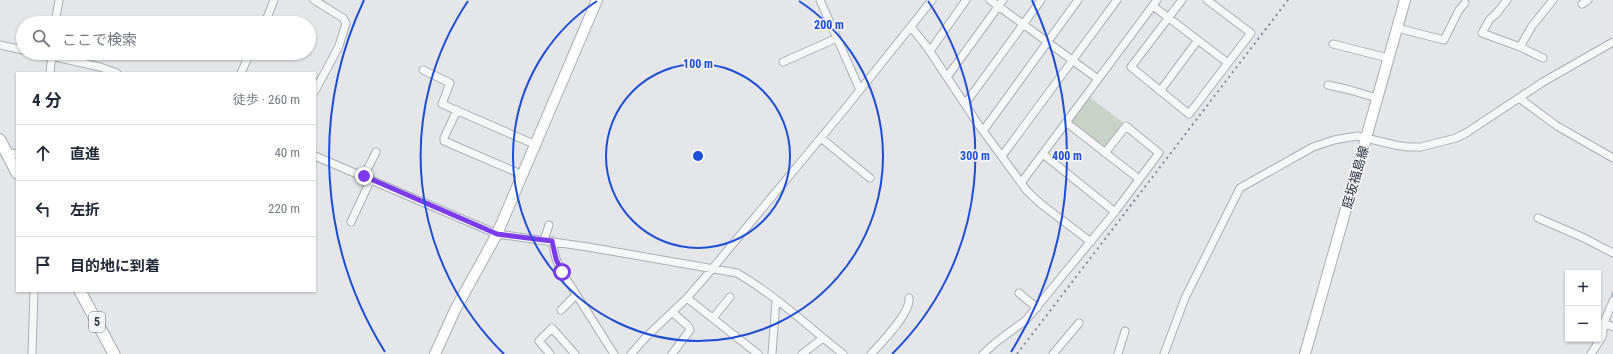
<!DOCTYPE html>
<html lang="ja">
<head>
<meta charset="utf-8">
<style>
	:root { --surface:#fff; --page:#f2f2f3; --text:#1f2937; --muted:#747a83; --line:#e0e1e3 }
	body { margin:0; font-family:"Roboto Condensed","Noto Sans JP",sans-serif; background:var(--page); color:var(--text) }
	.controls { position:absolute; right:12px; bottom:12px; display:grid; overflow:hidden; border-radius:0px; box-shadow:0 1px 3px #0004 }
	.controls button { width:36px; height:36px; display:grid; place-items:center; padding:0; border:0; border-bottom:1px solid var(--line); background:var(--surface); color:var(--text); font:20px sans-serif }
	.stop { position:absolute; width:12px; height:12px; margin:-9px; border:3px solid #7c3aed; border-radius:50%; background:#fff }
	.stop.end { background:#7c3aed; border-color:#fff; box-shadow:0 1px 4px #0008 }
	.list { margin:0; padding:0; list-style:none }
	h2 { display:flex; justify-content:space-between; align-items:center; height:52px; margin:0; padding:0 16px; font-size:17px }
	h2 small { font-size:13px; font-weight:400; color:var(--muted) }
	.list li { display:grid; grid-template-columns:26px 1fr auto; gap:12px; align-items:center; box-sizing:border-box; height:56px; padding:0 16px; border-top:1px solid var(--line) }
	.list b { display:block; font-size:15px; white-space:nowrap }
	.list em { font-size:13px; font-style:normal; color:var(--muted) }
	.icon { flex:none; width:22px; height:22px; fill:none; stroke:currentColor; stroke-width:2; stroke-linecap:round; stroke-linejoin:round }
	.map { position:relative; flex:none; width:1613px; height:354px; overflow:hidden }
	.search { position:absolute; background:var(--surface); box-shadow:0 1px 3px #0004; left:16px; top:16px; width:300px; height:44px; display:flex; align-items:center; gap:10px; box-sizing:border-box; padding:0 14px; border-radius:22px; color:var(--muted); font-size:15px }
	.panel { position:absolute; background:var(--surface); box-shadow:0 1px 3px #0004; left:16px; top:72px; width:300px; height:220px; border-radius:0px }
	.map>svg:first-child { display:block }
	.green { fill:#c8d3c6 }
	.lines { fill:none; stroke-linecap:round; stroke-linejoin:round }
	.stream { stroke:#a3b2c6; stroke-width:2 }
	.street-casing { stroke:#a9adb4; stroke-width:9 }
	.secondary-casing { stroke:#a9adb4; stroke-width:12 }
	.primary-casing { stroke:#a4aab5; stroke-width:13 }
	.street { stroke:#f6f7f9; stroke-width:7 }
	.secondary { stroke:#fff; stroke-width:10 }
	.primary { stroke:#fff; stroke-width:11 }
	.rail { stroke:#7f8592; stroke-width:2; stroke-dasharray:2 4; stroke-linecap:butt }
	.route { stroke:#7c3aed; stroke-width:5 }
	.ring { fill:none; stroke:#1d4ed8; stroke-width:2 }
	.labels { text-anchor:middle; stroke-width:3.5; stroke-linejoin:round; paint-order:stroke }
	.shield { fill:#f3f5f8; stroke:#686d78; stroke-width:1 }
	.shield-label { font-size:12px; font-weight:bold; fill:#2d3341 }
	.street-label { font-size:13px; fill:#2d3341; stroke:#f3f5f8 }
	.centre { fill:#1d4ed8; stroke:#f3f5f8; stroke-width:2 }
	.ring-label { font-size:12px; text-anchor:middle; font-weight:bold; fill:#1d4ed8; stroke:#f3f5f8; stroke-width:3.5; stroke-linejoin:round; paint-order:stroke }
</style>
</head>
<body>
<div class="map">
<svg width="1613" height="354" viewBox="0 0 1613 354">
	<rect width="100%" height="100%" fill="#e4e6ea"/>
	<path class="green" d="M1088 96 1125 124 1105 150 1069 122Z"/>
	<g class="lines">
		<path class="stream" d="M1612 299 1613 292
			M1598 337 1601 323"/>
		<defs>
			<path id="street" d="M314 0 343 18 346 23 339 46 315 91
				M820 0 860 90
				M990 0 1098 79
				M1182 0 1131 67 1189 114 1251 33 1207 0
				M1507 0 1496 14 1490 19 1482 33 1520 47 1532 26 1553 0
				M1582 4 1588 0
				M1153 6 1228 63
				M55 23 59 0
				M265 23 274 0
				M911 27 927 47 978 124 1027 191 1041 204 1091 242
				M1397 28 1444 40 1459 10 1465 3
				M1333 44 1388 58
				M0 45 23 50
				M1520 47 1543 58
				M930 51 966 0
				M38 53 100 67 117 73
				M783 62 837 38
				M423 70 450 83 442 104 536 145
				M50 73 52 53
				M241 73 250 53
				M947 77 1003 0
				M1328 85 1350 90 1377 98
				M1160 91 1198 40
				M1519 98 1557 126 1613 158
				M965 104 1041 0
				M457 110 444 138V141L523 175
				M1067 123 1139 179
				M983 131 1078 0
				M821 138 870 178
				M6 152 17 154
				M1043 154 1115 212
				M315 156 497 234 588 247 737 273C775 295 809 327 843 354
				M1002 156 1117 0
				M364 176 376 152
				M1021 183 1157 0
				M1538 218 1584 238 1613 253
				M351 222 371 179
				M544 240 549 225
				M552 241 556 259 562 272 614 354
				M1019 293 1037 308
				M687 298 758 354
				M561 310 576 295
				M672 312 688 326 690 330 672 354
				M713 318 730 297
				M1604 323 1613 327
				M32 354 34 291
				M550 354 539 341 552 328 575 354
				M631 354 646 337 687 298 707 275 844 110 932 0
				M772 354 776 300
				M802 354 823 338
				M871 354C881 343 911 313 909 298
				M983 354 995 343 1026 320 1114 213 1159 153 1126 126 1105 153
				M1053 354 1079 323
				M1118 354 1125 331
				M1164 354 1185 298 1240 188 1313 147 1334 140 1357 136 1395 145 1408 147H1421L1456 138 1466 133 1543 82 1613 42
				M1591 354 1602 337 1605 320 1613 301"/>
			<path id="secondary" d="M435 354 455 310 497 234 597 0
				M1305 354 1405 0"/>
			<path id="primary" d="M0 140 17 173
				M80 291 114 354"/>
		</defs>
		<use href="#street" class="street-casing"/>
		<use href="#secondary" class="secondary-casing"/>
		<use href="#primary" class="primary-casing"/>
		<use href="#street" class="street"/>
		<use href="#secondary" class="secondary"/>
		<use href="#primary" class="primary"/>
		<path class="rail" d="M1017 354 1288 0"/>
	</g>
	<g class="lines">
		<path class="route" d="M364 176 497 234 552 241 556 259 562 272"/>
	</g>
	<g class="ring">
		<circle cx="698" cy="156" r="92"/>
		<path d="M799 1A185 185 0 1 1 597 1"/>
		<path d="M504 354A277 277 0 0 1 468 1M928 1A277 277 0 0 1 892 354"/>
		<path d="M385 352A369 369 0 0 1 364 0M1032 0A369 369 0 0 1 1011 352"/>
	</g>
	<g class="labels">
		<rect class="shield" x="89" y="312" width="16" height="20" rx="3"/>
		<g class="shield-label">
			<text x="97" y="326">5</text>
		</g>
		<g class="street-label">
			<text transform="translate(1355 177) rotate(-74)" y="5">庭坂福島線</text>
		</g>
	</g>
	<circle cx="698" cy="156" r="6" class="centre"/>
	<g class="ring-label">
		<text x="829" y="29">200 m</text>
		<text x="698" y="68">100 m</text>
		<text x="975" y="160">300 m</text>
		<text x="1067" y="160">400 m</text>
	</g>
</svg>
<div class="controls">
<button>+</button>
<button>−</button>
</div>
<div class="stop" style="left:562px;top:272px"></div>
<div class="stop end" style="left:364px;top:176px"></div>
<div class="search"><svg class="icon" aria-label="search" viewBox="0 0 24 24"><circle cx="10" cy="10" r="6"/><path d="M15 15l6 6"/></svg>ここで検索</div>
<section class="panel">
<h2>4 分<small>徒歩 · 260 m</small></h2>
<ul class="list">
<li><svg class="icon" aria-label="ahead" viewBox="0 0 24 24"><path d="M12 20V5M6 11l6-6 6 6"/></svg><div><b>直進</b></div><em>40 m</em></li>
<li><svg class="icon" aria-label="left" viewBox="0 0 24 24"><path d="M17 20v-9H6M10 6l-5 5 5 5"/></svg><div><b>左折</b></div><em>220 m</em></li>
<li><svg class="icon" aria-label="arrive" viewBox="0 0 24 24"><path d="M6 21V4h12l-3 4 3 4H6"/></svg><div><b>目的地に到着</b></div></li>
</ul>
</section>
</div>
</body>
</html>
